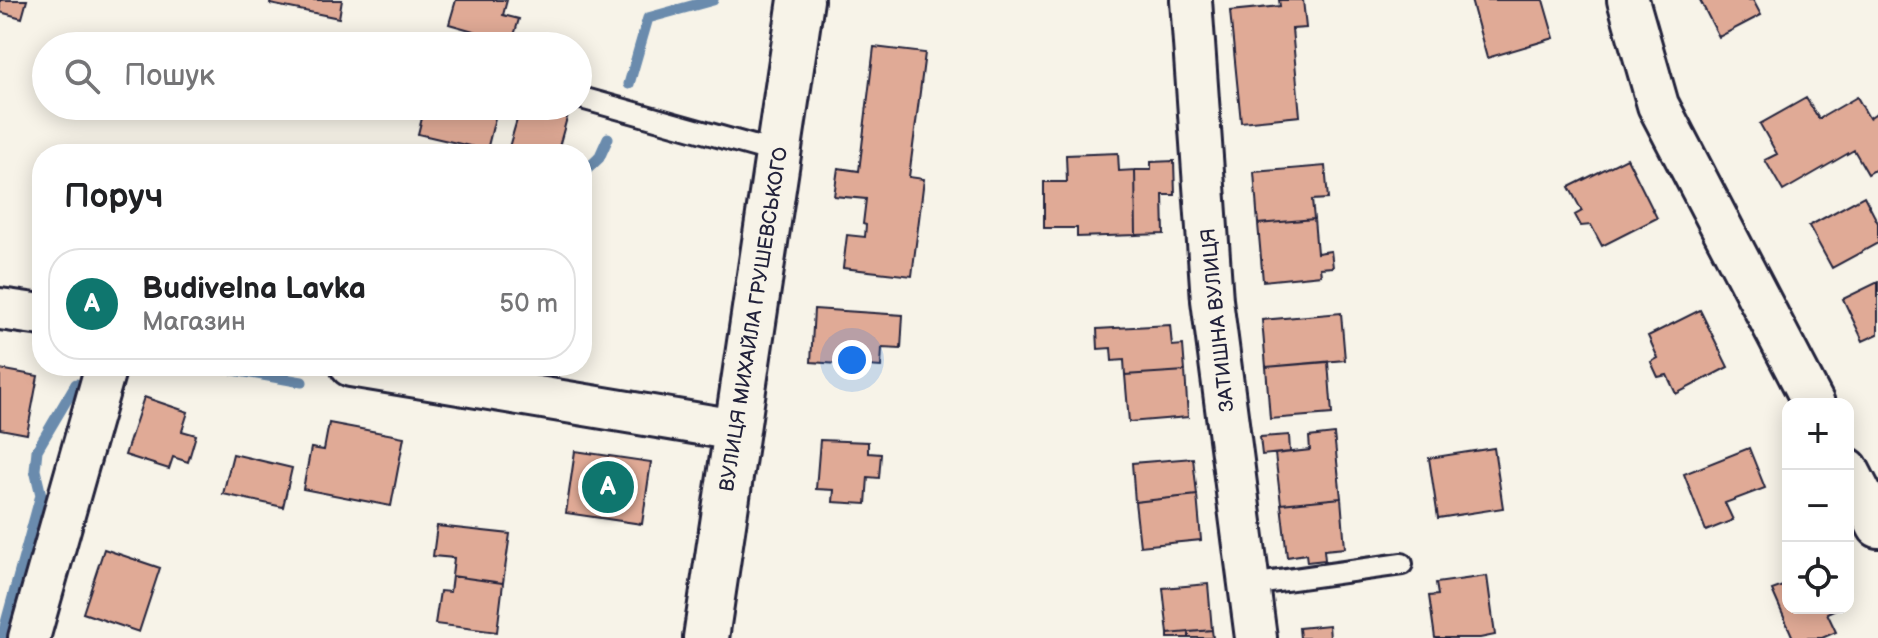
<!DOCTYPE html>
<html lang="uk">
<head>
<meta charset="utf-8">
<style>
	:root { --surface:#fff; --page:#f2f2f2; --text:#202124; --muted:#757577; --line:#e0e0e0; --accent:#0f766e }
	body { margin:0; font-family:"Balsamiq Sans",sans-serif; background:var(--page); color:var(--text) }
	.controls { position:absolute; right:24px; bottom:24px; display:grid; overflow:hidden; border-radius:16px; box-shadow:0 4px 20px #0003 }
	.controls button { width:72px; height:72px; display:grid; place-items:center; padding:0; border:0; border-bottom:2px solid var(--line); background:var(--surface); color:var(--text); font:40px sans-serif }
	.you { position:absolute; left:852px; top:360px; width:28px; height:28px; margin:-20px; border:6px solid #fff; border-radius:50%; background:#1a73e8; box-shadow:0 0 0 12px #1a73e833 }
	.badge { display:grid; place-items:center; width:52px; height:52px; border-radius:50%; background:var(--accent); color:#fff; font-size:26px; font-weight:700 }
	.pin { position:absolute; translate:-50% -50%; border:4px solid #fff; box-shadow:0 2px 8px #0006 }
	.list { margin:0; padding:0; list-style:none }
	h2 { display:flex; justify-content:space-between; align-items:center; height:104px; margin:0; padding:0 32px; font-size:34px }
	h2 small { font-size:26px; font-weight:400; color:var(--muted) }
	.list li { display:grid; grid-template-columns:52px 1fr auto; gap:24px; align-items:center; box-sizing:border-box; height:112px; margin:0 16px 16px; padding:0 16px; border:2px solid var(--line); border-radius:32px }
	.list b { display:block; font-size:30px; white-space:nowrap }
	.list p { margin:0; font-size:26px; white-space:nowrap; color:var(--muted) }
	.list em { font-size:26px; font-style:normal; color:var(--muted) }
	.icon { flex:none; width:44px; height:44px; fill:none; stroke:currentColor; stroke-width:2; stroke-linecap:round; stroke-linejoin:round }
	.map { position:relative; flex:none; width:1878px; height:638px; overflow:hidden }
	.search { position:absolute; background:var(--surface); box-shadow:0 4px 20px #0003; left:32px; top:32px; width:560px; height:88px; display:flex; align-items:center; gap:20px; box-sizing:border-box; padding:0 28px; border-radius:44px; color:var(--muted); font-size:30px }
	.panel { position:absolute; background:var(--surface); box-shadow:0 4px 20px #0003; left:32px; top:144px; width:560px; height:232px; border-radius:32px }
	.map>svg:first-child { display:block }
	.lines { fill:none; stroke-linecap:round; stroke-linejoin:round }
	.stream { stroke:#6a8bad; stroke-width:11 }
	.building { fill:#e0aa96; stroke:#22223b; stroke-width:2 }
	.service-casing { stroke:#22223b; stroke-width:26 }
	.minor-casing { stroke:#22223b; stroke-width:46 }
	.tertiary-casing { stroke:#22223b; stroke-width:50 }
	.service { stroke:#f7f3e8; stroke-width:20 }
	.minor { stroke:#f7f3e8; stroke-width:40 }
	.tertiary { stroke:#f7f3e8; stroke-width:44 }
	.labels { text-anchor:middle; stroke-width:6; stroke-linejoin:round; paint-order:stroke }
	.street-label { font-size:20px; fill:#22223b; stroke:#f7f3e8 }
</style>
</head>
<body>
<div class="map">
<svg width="1878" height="638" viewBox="0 0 1878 638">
	<rect width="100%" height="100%" fill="#f7f3e8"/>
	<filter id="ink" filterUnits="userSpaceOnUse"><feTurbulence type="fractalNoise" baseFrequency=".0125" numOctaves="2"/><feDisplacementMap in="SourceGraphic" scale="16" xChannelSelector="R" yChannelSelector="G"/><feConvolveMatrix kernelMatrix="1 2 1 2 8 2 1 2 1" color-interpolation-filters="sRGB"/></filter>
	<g filter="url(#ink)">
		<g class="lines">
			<path class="stream" d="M629 84 648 18 713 0
				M582 174 599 158 608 138
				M211 366 302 382
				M0 637H2L41 495 35 470 37 450 76 384"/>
		</g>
		<path class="building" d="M0 0H27L22 18 0 12Z
			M271 0H342L339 18 270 4Z
			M456 0H507L503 15 519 19 512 42 449 24Z
			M1279 0H1303L1306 28 1292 29 1300 116 1241 122 1230 11 1280 6Z
			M1471 0H1543L1554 38 1487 58Z
			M1700 0H1753L1761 15 1719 37Z
			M874 47 925 53 909 177 924 179 912 276 843 268 847 235 865 237 866 225 863 224 866 199 834 196 838 168 859 171Z
			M1857 97 1869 118 1878 112V168L1868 174 1854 150 1783 191 1765 160 1777 154 1760 124 1806 98 1819 119Z
			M425 106H498L487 150 418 134Z
			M521 106 570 107 557 154H507Z
			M1118 153 1119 171 1135 170 1136 235 1077 237V228H1044V182H1067L1066 155Z
			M1627 158 1657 218 1602 246 1591 225 1581 226 1575 215 1582 211 1569 187Z
			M1174 161 1175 195H1163L1164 234 1136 235 1135 170H1151V162Z
			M1325 166 1328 199 1312 200 1314 219 1258 224 1254 172Z
			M1864 196 1878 223V243L1832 268 1809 226Z
			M1314 219 1317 253 1331 251 1333 267 1320 268 1321 275 1263 281 1258 224Z
			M1878 282V334L1863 341 1843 299Z
			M814 309 903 315 901 349 882 348 881 367 811 362Z
			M1700 310 1728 367 1676 394 1667 375 1658 377 1651 362 1658 358 1648 336Z
			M1341 313 1345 360 1266 367 1262 320Z
			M1170 325 1172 346 1183 345 1185 371 1125 375 1124 360 1112 361 1111 348 1098 349 1097 329Z
			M1328 362 1332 414 1270 419 1266 367Z
			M0 369 38 376 27 434 0 429Z
			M1185 371 1188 417 1129 422 1125 375Z
			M144 397 188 412 182 431 196 435 188 462 173 457 169 469 125 455Z
			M329 423 404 437 391 506 303 489 311 448 324 450Z
			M1334 434 1341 498 1281 504 1275 454 1310 450 1309 437Z
			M1289 435 1290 452 1262 455 1260 437Z
			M820 440 868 442V453L881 454 879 478 868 477 866 504 833 502 834 490 816 489Z
			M1494 448 1503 508 1438 518 1429 458Z
			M1749 448 1765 488 1725 503 1733 520 1706 531 1684 474Z
			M575 451 651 462 642 524 566 513Z
			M233 454 292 468 283 507 223 494Z
			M1193 458 1197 495 1135 502 1132 463Z
			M1197 495 1201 540 1140 546 1135 502Z
			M1341 498 1345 548 1324 550 1325 560 1307 562 1306 554 1287 557 1281 504Z
			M437 526 510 534 503 583 452 576 454 558 433 556Z
			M104 549 160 568 139 632 83 613Z
			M452 576 503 583 497 632 435 624 440 591 450 592Z
			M1487 576 1495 635 1480 638H1435L1429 596 1438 595 1436 583Z
			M1208 584 1212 630 1168 634 1163 588Z
			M1788 584V608H1838L1827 613 1836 632 1822 638H1793L1772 590Z
			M1329 625 1330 638H1300L1299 628Z
			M1212 630 1213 638H1189V632Z
			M1189 632V638H1168V634Z"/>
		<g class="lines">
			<defs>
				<path id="service" d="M578 97 778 153
					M1250 585 1402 564"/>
				<path id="minor" d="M1191 0 1212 300 1256 638
					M1628 0 1658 105 1814 404
					M0 309 42 315
					M351 366 736 430
					M1848 469 1878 527
					M29 638 106 366"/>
				<path id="tertiary" d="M706 638 801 0"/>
			</defs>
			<use href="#service" class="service-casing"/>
			<use href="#minor" class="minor-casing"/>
			<use href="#tertiary" class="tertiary-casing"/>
			<use href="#service" class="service"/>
			<use href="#minor" class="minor"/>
			<use href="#tertiary" class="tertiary"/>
		</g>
	</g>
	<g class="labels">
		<g class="street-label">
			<text transform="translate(753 319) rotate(-81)" y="7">ВУЛИЦЯ МИХАЙЛА ГРУШЕВСЬКОГО</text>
			<text transform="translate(1217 320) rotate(-96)" y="7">ЗАТИШНА ВУЛИЦЯ</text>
		</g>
	</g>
</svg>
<div class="controls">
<button>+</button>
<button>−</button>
<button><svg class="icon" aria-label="locate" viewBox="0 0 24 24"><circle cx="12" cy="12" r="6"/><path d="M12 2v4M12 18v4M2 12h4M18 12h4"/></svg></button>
</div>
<div class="you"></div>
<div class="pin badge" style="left:608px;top:487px">A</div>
<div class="search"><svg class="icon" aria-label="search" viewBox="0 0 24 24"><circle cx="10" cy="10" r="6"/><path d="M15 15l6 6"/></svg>Пошук</div>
<section class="panel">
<h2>Поруч<small></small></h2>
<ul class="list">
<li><span class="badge">A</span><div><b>Budivelna Lavka</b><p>Магазин</p></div><em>50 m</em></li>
</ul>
</section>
</div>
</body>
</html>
